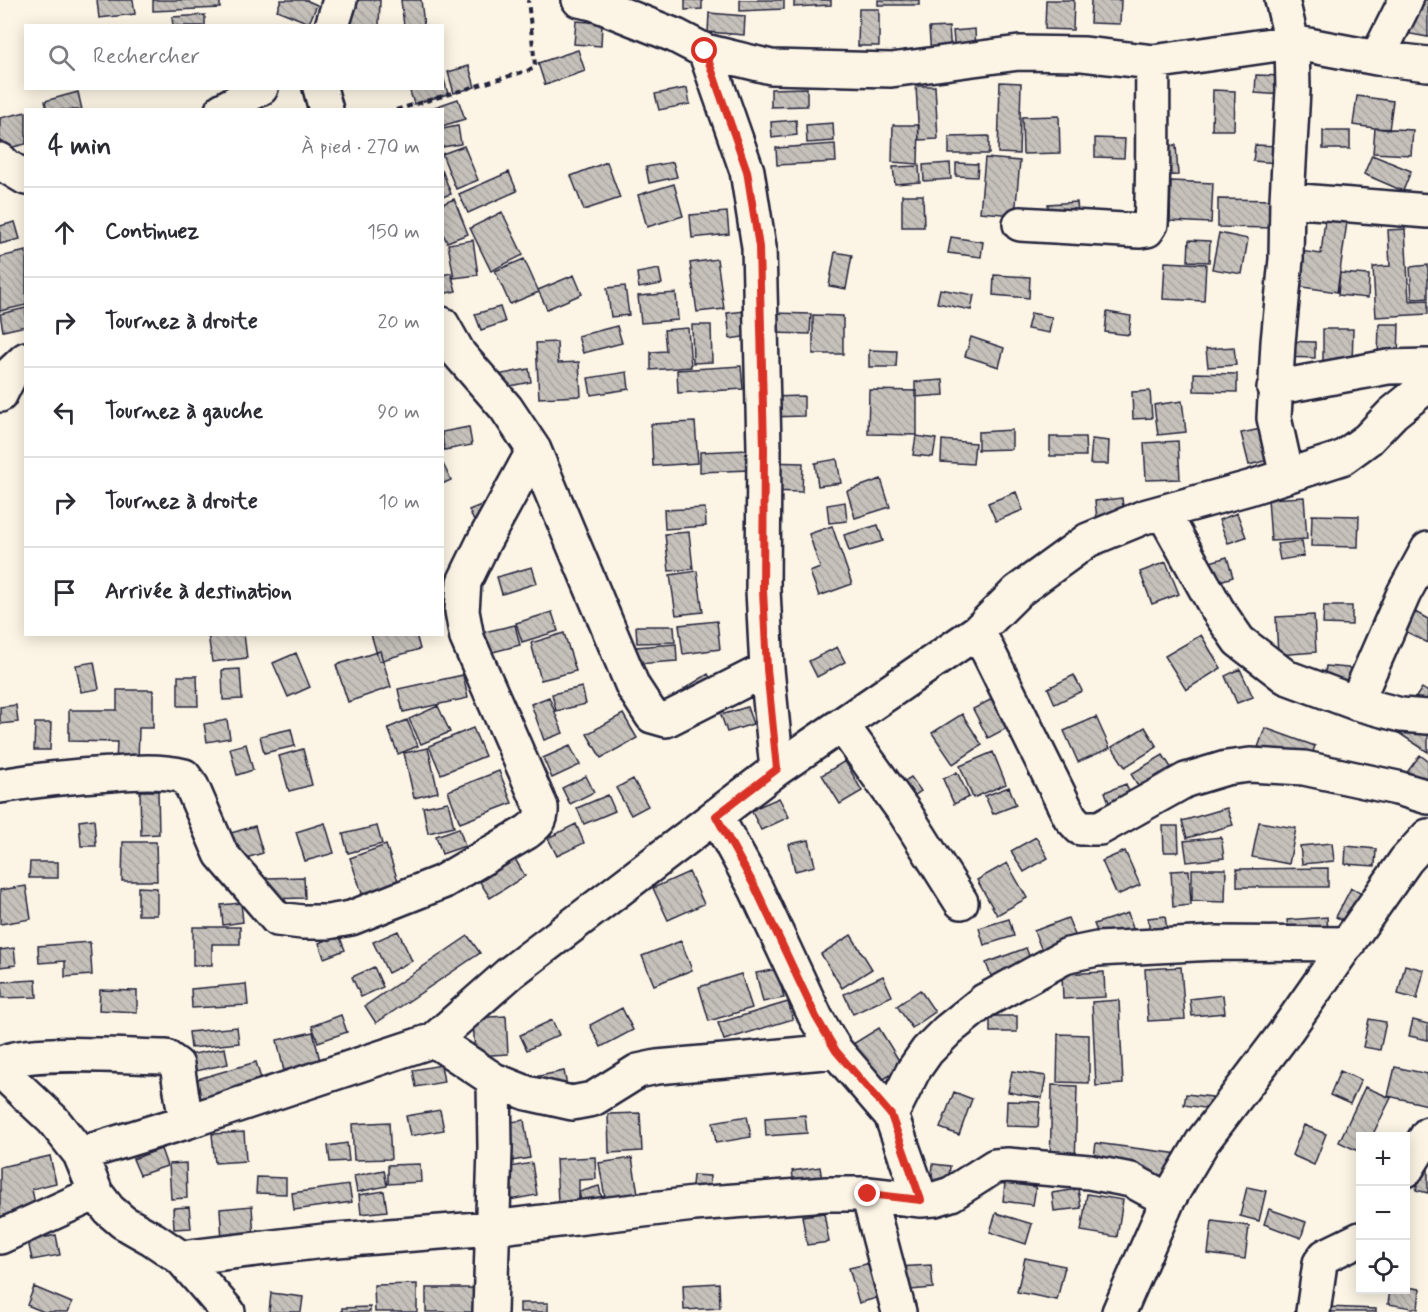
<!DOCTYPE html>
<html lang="fr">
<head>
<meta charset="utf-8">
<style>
	:root { --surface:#fff; --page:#f7f7f7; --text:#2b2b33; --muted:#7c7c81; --line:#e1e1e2 }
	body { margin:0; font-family:Mynerve,sans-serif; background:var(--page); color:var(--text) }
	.controls { position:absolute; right:18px; bottom:18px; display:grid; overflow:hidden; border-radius:0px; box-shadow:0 3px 15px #0003 }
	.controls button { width:54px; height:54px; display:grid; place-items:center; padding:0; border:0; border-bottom:2px solid var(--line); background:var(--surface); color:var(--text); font:30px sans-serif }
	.stop { position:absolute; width:18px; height:18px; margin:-14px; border:4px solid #d93025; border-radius:50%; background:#fff }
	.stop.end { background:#d93025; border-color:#fff; box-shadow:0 2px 6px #0008 }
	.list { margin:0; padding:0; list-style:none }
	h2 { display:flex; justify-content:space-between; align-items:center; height:78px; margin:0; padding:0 24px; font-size:26px }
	h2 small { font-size:20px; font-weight:400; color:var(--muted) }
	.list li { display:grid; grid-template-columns:39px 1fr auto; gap:18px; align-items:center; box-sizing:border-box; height:90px; padding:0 24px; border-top:2px solid var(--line) }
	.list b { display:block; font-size:22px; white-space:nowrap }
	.list em { font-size:20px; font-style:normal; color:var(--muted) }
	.icon { flex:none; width:33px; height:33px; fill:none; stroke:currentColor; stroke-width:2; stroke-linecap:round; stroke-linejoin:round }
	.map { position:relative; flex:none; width:1428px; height:1312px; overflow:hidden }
	.search { position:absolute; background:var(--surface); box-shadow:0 3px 15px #0003; left:24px; top:24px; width:420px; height:66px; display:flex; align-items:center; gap:15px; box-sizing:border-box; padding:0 21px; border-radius:0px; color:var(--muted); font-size:22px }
	.panel { position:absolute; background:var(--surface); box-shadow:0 3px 15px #0003; left:24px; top:108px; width:420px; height:528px; border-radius:0px }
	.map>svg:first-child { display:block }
	.building { fill:url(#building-back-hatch); stroke:#22223b; stroke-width:1.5 }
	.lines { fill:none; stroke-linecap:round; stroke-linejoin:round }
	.minor-casing { stroke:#22223b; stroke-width:38 }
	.path { stroke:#22223b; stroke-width:4; stroke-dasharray:6 4.5; stroke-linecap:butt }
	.minor { stroke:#fcf5e5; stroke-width:33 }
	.route { stroke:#d93025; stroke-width:8 }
</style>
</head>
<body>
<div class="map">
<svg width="1428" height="1312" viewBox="0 0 1428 1312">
	<defs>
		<pattern id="building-back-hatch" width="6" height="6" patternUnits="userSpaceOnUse" patternTransform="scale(1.5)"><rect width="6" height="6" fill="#c6c1bb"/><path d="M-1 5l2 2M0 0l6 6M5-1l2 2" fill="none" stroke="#aaa6a2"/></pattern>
	</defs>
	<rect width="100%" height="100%" fill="#fcf5e5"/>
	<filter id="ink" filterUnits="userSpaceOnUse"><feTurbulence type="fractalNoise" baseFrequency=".0167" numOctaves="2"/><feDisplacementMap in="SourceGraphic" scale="12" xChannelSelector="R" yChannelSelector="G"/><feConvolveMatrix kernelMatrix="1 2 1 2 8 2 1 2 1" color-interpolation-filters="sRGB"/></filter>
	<g filter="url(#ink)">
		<path class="building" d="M97 0H133L135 14 99 18Z
			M153 0H220V8L153 11Z
			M281 0H306L317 5 309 23 277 10Z
			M352 0H380L379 26H351Z
			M401 0H421L424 25 404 26Z
			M685 0H702V9L685 10Z
			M740 0H784V9L740 11Z
			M794 0H831V5L794 7Z
			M878 0H919V5H878Z
			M1046 0H1074L1073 30 1045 29Z
			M1091 0H1121L1120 24 1090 23Z
			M1411 0H1428V37L1405 33Z
			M859 9H879V46H858Z
			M709 13 745 16 744 35 708 32Z
			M205 15V26H173L172 17Z
			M576 21 602 23 601 46 574 44Z
			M949 27 951 53 931 55 929 28Z
			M975 29 976 53 955 54 953 31Z
			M578 50 585 71 545 85 538 63Z
			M469 66 475 87 454 93 448 72Z
			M1256 75 1283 76 1282 95 1255 93Z
			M443 76 448 94 414 104 409 88H442Z
			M1000 82 1021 83 1019 154 998 153Z
			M916 86H935L938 139 919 140Z
			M687 88 690 104 659 110 655 94Z
			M807 88V106L771 107V89Z
			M1213 90 1235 91 1234 130H1212Z
			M78 92 82 110H47L45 101Z
			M1357 96 1393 101 1389 130 1353 125Z
			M458 99 465 119 442 126V110H426Z
			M26 112V144L0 150V118Z
			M1059 116 1060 153 1023 154 1022 117Z
			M796 120 797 135 772 138 771 122Z
			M833 123 834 141 807 143 806 125Z
			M893 125H919L918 164 892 162Z
			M458 126 461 144 442 147V129Z
			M1375 128 1413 130 1411 155 1373 153Z
			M1323 131H1350V149H1323Z
			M989 136V154H949V137Z
			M1095 138 1125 139 1124 158 1095 157Z
			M835 144 836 162 777 165 776 148Z
			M1176 145 1178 175 1155 176 1154 146Z
			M1255 145 1279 146 1277 163 1253 161Z
			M464 146 478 180 456 189 442 154Z
			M1372 155 1411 171 1403 191 1364 174Z
			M985 158 1020 161 1015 215 980 212Z
			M607 162 620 198 584 210 571 176Z
			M673 162 677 177 649 183 646 167Z
			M950 163 951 179 924 181 923 165Z
			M956 163 978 164 977 177 956 176Z
			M919 166 920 182 895 184 893 167Z
			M442 170 451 194 442 197Z
			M509 172 517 191 468 213 459 194Z
			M1171 181 1213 183 1211 223 1170 221Z
			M674 184 683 216 647 227 638 195Z
			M902 195H923L924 227H902Z
			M454 199 468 234 447 242 442 232V204Z
			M1218 199 1277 200 1276 228 1218 227Z
			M1077 202 1079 224 1049 226 1048 204Z
			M502 212 523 255 491 271 470 228Z
			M727 212 729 234 692 238 690 215Z
			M1325 219 1347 222 1337 292 1296 286 1300 251 1321 254Z
			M15 222 20 239 0 244V226Z
			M1405 229 1409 301 1428 300V314L1376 317 1373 267 1390 266 1388 230Z
			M1219 233 1248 239 1242 274 1212 269Z
			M951 237 983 242 981 257 948 253Z
			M473 240 478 275 454 278 448 244Z
			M1189 240 1210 241 1209 262 1188 261Z
			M26 251V305L0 311V257Z
			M835 252 852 255 846 289 829 286Z
			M524 259 539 292 510 304 495 271Z
			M717 259 724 309 697 312 690 263Z
			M1165 262 1206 264 1204 301 1163 299Z
			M1428 265V298L1412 299 1410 267Z
			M659 269 662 284 639 288 637 273Z
			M451 273 456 291 442 294V275Z
			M1340 273 1369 275 1368 298 1338 295Z
			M574 275 582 294 547 309 538 290Z
			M994 275 1030 277 1029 298 993 295Z
			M625 286 629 315 611 317 607 288Z
			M940 289 974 295 971 310 937 303Z
			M676 293 678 320 641 323 638 296Z
			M500 307 505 322 481 330 475 314Z
			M26 308V326L3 331 0 314Z
			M746 311 749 336 730 339 727 313Z
			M1107 312 1131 316 1129 335 1105 332Z
			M773 313 811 314 810 334 772 333Z
			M1031 313 1052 317 1049 333 1027 329Z
			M813 315 843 316V354H813Z
			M1379 324H1399L1398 358H1378Z
			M692 325H711L712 362 693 363Z
			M617 326 622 343 583 353 578 336Z
			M688 328 691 367 651 370V352L666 351 664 330Z
			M1323 329H1353L1352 367H1323Z
			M971 337 1004 348 999 367 965 356Z
			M1282 341 1315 342V358L1281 357Z
			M557 342 558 363 579 362 581 396 539 398 536 343Z
			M1234 347 1236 365 1208 367 1206 349Z
			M869 350 897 351 896 367H869Z
			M741 366 743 389 678 393 677 370Z
			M529 369 531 382 500 388 497 375Z
			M627 372 629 389 591 395 588 378Z
			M1194 373 1237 374V392L1194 391Z
			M943 380 944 395 915 397V382Z
			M869 390 917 391V435L868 434Z
			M1150 391 1152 418 1133 419 1132 392Z
			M804 396V416L769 417V397Z
			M1182 401 1186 432 1158 435 1154 405Z
			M695 422 698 463 653 466 651 424Z
			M469 427 472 445 444 450 442 432Z
			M1261 429 1268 460 1249 465 1241 433Z
			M1012 430V449L978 450V432Z
			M916 436 936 439 933 457 913 455Z
			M1050 437H1085L1086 456H1050Z
			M1092 439 1109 441 1108 464H1090Z
			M942 440 975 443 973 464 941 462Z
			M1178 441 1180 479 1146 480 1144 443Z
			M749 450 750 470 700 472V452Z
			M837 459 841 483 818 486 815 463Z
			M442 462 451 480 442 484Z
			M765 462 803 463 802 492 765 491Z
			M881 479 890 507 855 518 847 491Z
			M1016 492 1023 510 996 521 988 503Z
			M503 496 478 530 469 510Z
			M1304 497 1307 539 1271 541 1268 499Z
			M1122 498 1124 516 1097 519 1095 501Z
			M845 502 847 521 829 523 827 505Z
			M705 508 706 526 665 529 664 510Z
			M1237 513 1246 537 1228 543 1219 520Z
			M1312 515 1359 516 1358 547 1311 546Z
			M878 525 883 541 849 551 844 535Z
			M832 526 852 584 819 596 810 572 820 568 809 534Z
			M689 532 693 569 669 571 665 534Z
			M1302 541 1304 556 1280 560 1277 544Z
			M1227 557 1233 577 1200 587 1194 567Z
			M1166 562 1179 594 1152 604 1140 572Z
			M532 567 537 583 502 594 497 577Z
			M697 571 703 612 676 615 670 575Z
			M1324 606H1352V625L1323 624Z
			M552 612 558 631 522 642 516 623Z
			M1415 612 1428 619V643L1405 631Z
			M1314 615 1316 652 1278 655 1276 617Z
			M717 621 720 649 683 654 679 625Z
			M515 625 520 645 485 654 480 633Z
			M636 626H674L675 642 637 643Z
			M564 633 576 671 541 680 531 643Z
			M208 634H244L247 658 212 662Z
			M371 634H416L420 649 379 661Z
			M1201 635 1221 668 1186 690 1165 656Z
			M676 644 677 661 636 664 635 647Z
			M837 647 845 662 817 677 809 661Z
			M380 651 391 687 348 702 336 665Z
			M296 653 310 687 288 697 273 663Z
			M94 662 99 689 81 692 76 665Z
			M1326 666 1359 669 1357 687 1323 683Z
			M240 669 242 699 223 700 222 670Z
			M1240 669 1253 697 1237 703 1225 676Z
			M708 674 717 690 693 704 684 689Z
			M463 675 468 698 403 712 398 689Z
			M1074 675 1082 691 1055 704 1048 688Z
			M178 676H197L198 706H178Z
			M582 687 586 704 556 711 552 694Z
			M1422 688 1428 692V752L1394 730Z
			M117 690H153V728H139L138 763H116L117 742 69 741V710H117Z
			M549 697 563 733 544 740 531 704Z
			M992 699 1007 728 988 738 973 709Z
			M16 705 18 722 0 724V707Z
			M438 706 450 732 421 744 409 719Z
			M747 707 753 724 727 732 721 715Z
			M623 714 637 738 601 758 587 734Z
			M962 714 982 745 953 764 932 733Z
			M1096 717 1110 748 1078 762 1064 731Z
			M227 720 230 738 207 742 204 724Z
			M407 720 418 746 398 754 388 728Z
			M35 723H51L50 750H34Z
			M1145 727 1157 747 1125 767 1112 747Z
			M473 728 485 756 441 774 429 746Z
			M1265 728 1315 746 1305 774 1255 756Z
			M291 729 295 746 264 753 260 736Z
			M246 744 253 770 237 775 230 748Z
			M570 746 580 765 552 778 543 758Z
			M428 748 438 792 414 798 404 753Z
			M303 749 312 785 289 791 279 756Z
			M993 752 1006 784 973 798 960 766Z
			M1163 755 1181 783 1148 802 1131 774Z
			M1420 755 1428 761V797L1402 779Z
			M845 761 862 791 840 804 822 775Z
			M499 771 512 803 460 823 448 791Z
			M957 772 969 797 954 804 943 779Z
			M586 776 594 792 570 804 562 788Z
			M911 777 921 791 899 806 889 791Z
			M633 779 648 806 631 815 616 788Z
			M1126 784 1136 810 1115 818 1105 792Z
			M1009 787 1016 805 993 814 985 796Z
			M140 791H158L159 834 141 835Z
			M608 795 615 811 584 824 577 808Z
			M779 798 789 817 761 830 751 810Z
			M448 802 454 827 428 833 423 807Z
			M1227 808 1233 825 1187 838 1182 821Z
			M94 819 96 846H81L79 821Z
			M1259 822 1296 828 1289 864 1252 857Z
			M325 823 334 853 305 861 296 832Z
			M576 824 584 843 557 856 548 838Z
			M255 826 263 853 239 860 231 833Z
			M377 826 382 844 348 853 343 834Z
			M1163 826H1178L1179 852H1164Z
			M459 828 465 846 442 854 436 836Z
			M1036 837 1048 858 1024 872 1011 851Z
			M1221 837 1224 858 1187 862 1184 841Z
			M809 840 815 866 795 871 789 844Z
			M123 842H156L157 881H122Z
			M1332 843 1334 861 1302 864 1300 846Z
			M386 845 401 890 365 902 350 858Z
			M1346 846 1376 849 1375 866 1345 864Z
			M1125 851 1140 885 1117 895 1102 861Z
			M515 859 525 876 490 898 480 882Z
			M30 862H58V878H29Z
			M1007 863 1027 898 997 915 977 880Z
			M1328 868V887H1237V869Z
			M1192 869H1226L1225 902 1192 901Z
			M1189 870 1191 905 1173 907 1171 871Z
			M689 872 704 904 668 920 653 888Z
			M304 877 305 898 267 899 266 878Z
			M26 886 31 919 0 924V890Z
			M138 887 157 888V915H138Z
			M1351 888 1366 896 1351 925 1336 917Z
			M241 903 243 922 223 925 221 905Z
			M1128 913 1136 938 1104 949 1094 924Z
			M1165 916 1169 943 1152 946 1148 918Z
			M1327 917 1328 933 1289 936 1287 920Z
			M1068 918 1082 952 1048 965 1034 931Z
			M1009 919 1014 936 984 945 979 928Z
			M193 927H240V944H212V965H193Z
			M398 931 412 961 388 973 373 942Z
			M339 935 345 950 324 958 319 943Z
			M851 935 872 969 842 988 821 954Z
			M468 936 480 953 376 1023 365 1006Z
			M681 941 692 970 654 985 642 956Z
			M90 942 92 975 65 977V961L39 963 38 946Z
			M14 948 16 965 0 967V950Z
			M1026 948 1038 978 998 994 986 963Z
			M1405 965 1424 970 1417 999 1398 994Z
			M374 967 383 987 361 997 352 977Z
			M1181 967 1185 1019 1148 1021 1145 969Z
			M777 969 784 998 763 1002 756 973Z
			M1104 972 1105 997 1063 999 1062 974Z
			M741 974 752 1008 709 1021 699 987Z
			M883 976 892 996 853 1014 844 994Z
			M36 980 37 997 2 998 1 982Z
			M246 984 248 1005 192 1008 191 989Z
			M100 990 137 991V1012L99 1010Z
			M920 990 935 1012 912 1028 897 1006Z
			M1223 995 1225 1013 1192 1016 1190 999Z
			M1119 1000 1123 1084 1096 1086 1092 1002Z
			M788 1002 793 1019 724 1040 718 1023Z
			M622 1008 633 1030 601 1047 590 1025Z
			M341 1015 347 1032 318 1042 312 1026Z
			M506 1016 508 1054 475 1056 473 1018Z
			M990 1016H1017V1032H990Z
			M1369 1019 1386 1022 1380 1050 1363 1047Z
			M552 1020 559 1035 527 1050 520 1035Z
			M1413 1020 1428 1024V1040L1409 1036Z
			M237 1027 239 1043 191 1048 189 1032Z
			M879 1028 903 1067 865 1091 840 1052Z
			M313 1032 322 1069 285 1076 277 1040Z
			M1058 1034 1089 1035V1083L1057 1082Z
			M225 1048 228 1064 191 1072 188 1055Z
			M256 1062 266 1096 228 1108 223 1092 196 1100 191 1081Z
			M441 1065 444 1082 416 1087 413 1070Z
			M1395 1067 1428 1074V1105L1388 1096Z
			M564 1071 571 1106 536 1113 529 1078Z
			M1012 1071 1046 1076 1042 1098 1008 1092Z
			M1340 1071 1361 1080 1350 1104 1330 1095Z
			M1052 1085 1077 1086 1075 1169 1050 1168Z
			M1365 1087 1391 1098 1372 1136H1360V1152L1339 1142Z
			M954 1092 972 1099 959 1135 940 1128Z
			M1186 1094 1212 1097 1210 1109 1184 1105Z
			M1007 1101 1040 1102 1038 1127 1006 1126Z
			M440 1110 444 1130 410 1136 406 1116Z
			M640 1113 642 1151 609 1153 608 1114Z
			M805 1115 807 1133 766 1136 765 1118Z
			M747 1116 751 1137 716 1143 713 1122Z
			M524 1120 530 1158 491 1164 485 1126Z
			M389 1122 391 1159 354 1160 352 1124Z
			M1304 1125 1326 1134 1314 1165 1292 1155Z
			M244 1132 246 1161 215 1163 212 1134Z
			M347 1143 349 1161 330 1162 328 1146Z
			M1096 1143 1179 1154 1175 1187 1091 1177Z
			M161 1149 167 1166 140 1175 133 1159Z
			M50 1156 56 1183 32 1189 36 1210 0 1218V1167Z
			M1424 1156 1428 1157V1193L1416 1190Z
			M595 1157 596 1179 579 1180V1201L558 1202 556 1159Z
			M632 1158 639 1199 606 1204 599 1163Z
			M186 1163 187 1198 171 1199 169 1164Z
			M532 1163 537 1195 498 1202 493 1170Z
			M420 1164 421 1182 388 1184V1165Z
			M933 1164 950 1166 948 1188 931 1187Z
			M820 1167 824 1192 796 1196 792 1171Z
			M384 1170 387 1186 357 1192 354 1176Z
			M693 1175 710 1176 709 1197 691 1196Z
			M257 1177 286 1178V1194L256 1193Z
			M1005 1183 1036 1187 1033 1205 1003 1201Z
			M349 1185 352 1202 294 1210 292 1193Z
			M599 1186 605 1212 585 1217 579 1192Z
			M1247 1187 1266 1191 1259 1221 1240 1216Z
			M1078 1189 1081 1208 1054 1211 1052 1193Z
			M384 1191 387 1211 361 1214 359 1195Z
			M1087 1194 1123 1200 1117 1237 1081 1231Z
			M252 1206 254 1238 222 1240 220 1209Z
			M189 1207 191 1228 174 1229 173 1208Z
			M1269 1209 1306 1222 1301 1238 1264 1224Z
			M824 1213 829 1242 807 1245 802 1216Z
			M996 1213 1032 1224 1026 1244 990 1232Z
			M1212 1221 1249 1226 1245 1259 1208 1254Z
			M56 1235 60 1255 32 1260 28 1241Z
			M1025 1258 1065 1266 1057 1300 1017 1292Z
			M871 1263 880 1297 859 1303 849 1268Z
			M931 1265 933 1288 899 1291 897 1267Z
			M719 1283 720 1308 684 1310 683 1285Z
			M417 1284V1312H375L374 1285Z
			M34 1287 72 1303 68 1312H44L27 1305Z
			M1406 1287 1420 1289 1418 1309 1388 1304 1390 1290H1406Z
			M426 1288H473V1312H426Z
			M271 1293 303 1297 301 1312H269Z
			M520 1303H548V1312H520Z
			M370 1307V1312H342V1308Z
			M1327 1307 1376 1309V1312H1327Z"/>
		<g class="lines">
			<defs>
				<path id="minor" d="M579 0 593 3 676 36 705 51 771 67 891 70 1019 53 1083 54 1153 62 1292 42 1377 58 1428 64
					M1282 0 1292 42 1293 90 1287 200 1286 259 1278 342 1274 418 1287 476
					M332 26 340 0
					M705 51 747 171 759 247 764 448 763 590 767 669 777 769
					M1377 58 1406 0
					M320 88 326 110
					M222 110 261 88
					M0 160 6 166 26 178
					M1287 200 1428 211
					M1020 224 1140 231 1147 230 1151 224C1154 170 1152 116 1153 62
					M442 324 459 354 506 408 534 450 633 687 652 716 666 720 767 669
					M1274 388 1388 367 1428 366
					M0 395 11 373 26 359
					M1163 512 1217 609 1239 641 1286 677 1356 703 1401 715 1428 717
					M978 631 1070 817 1080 828H1100L1186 780 1226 768 1250 765 1304 768 1397 788 1428 797
					M1356 703 1404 593 1428 549
					M842 725 905 813 961 902
					M0 786C37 780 73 776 111 774 134 772 161 770 184 776L192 787 221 854 277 919 302 922H328L351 918 442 882 527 832C537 824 542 821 541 807L467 638 462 611 464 582 483 543 534 450
					M716 816 756 889 816 1018 836 1051 891 1115 921 1200
					M434 1040 494 1080 527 1093 572 1103 593 1099 638 1071 657 1067 836 1051
					M0 1064C25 1048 131 1057 166 1057L177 1065 186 1122
					M0 1070 53 1120 80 1154 96 1193 109 1210 123 1222 153 1239 181 1258 228 1312
					M891 1115 913 1071 927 1051 948 1030 984 1001 1068 955 1097 949 1215 943 1348 944
					M80 1154 186 1122 434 1040 510 973 777 769 978 631 1018 591 1088 540 1144 517 1249 488 1342 458 1368 439 1393 413 1428 385
					M1406 1170 1428 1134
					M868 1194 899 1312
					M0 1237 96 1193
					M181 1258 324 1241 492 1228 694 1204 827 1194H868L921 1200 935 1199 951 1194 995 1166 1008 1165 1089 1172 1131 1180 1168 1200
					M490 1312 495 1148 494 1080
					M1119 1312 1168 1200 1203 1141 1284 1034 1406 860 1428 836
					M1313 1312 1320 1263 1325 1256 1360 1239"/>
			</defs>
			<use href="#minor" class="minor-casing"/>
			<path class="path" d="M396 110 533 69 535 65 528 0"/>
			<use href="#minor" class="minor"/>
		</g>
	</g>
	<g class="lines" filter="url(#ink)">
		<path class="route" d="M705 51 747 171 759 247 764 448 763 590 767 669 777 769 716 816 756 889 816 1017 836 1051 891 1115 921 1200 868 1194"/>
	</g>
</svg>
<div class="controls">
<button>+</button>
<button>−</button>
<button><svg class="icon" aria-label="locate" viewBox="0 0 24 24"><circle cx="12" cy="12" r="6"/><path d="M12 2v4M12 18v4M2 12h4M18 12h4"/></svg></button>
</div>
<div class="stop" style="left:705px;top:51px"></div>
<div class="stop end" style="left:868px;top:1194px"></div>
<div class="search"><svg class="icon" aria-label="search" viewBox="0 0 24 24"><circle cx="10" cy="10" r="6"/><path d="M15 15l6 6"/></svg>Rechercher</div>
<section class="panel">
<h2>4 min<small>À pied · 270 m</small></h2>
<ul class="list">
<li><svg class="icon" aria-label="ahead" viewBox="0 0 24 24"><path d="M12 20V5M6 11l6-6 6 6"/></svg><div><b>Continuez</b></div><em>150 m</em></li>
<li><svg class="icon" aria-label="right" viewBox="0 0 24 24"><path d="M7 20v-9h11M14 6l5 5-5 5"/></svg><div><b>Tournez à droite</b></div><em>20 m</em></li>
<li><svg class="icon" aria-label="left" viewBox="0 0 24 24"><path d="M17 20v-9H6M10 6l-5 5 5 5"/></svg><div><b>Tournez à gauche</b></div><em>90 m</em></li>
<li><svg class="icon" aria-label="right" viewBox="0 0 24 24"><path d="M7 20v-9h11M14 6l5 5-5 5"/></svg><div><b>Tournez à droite</b></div><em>10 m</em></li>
<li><svg class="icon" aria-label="arrive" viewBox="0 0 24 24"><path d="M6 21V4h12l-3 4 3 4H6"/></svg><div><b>Arrivée à destination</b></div></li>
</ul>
</section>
</div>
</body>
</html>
